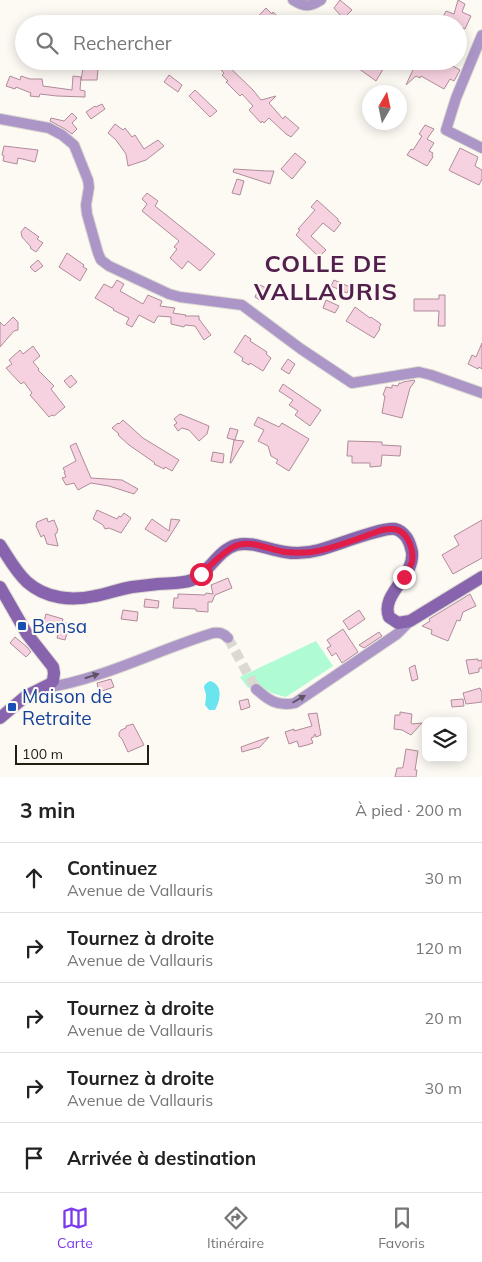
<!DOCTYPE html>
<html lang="fr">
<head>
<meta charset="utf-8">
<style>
	:root { --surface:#fff; --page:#f2f2f2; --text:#222; --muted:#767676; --line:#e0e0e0; --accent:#7c3aed }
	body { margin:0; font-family:Mulish,sans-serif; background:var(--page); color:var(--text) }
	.controls { position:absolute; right:15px; bottom:15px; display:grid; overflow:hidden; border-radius:10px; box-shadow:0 2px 12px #0003 }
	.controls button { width:45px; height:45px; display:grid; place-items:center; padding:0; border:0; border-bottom:1px solid var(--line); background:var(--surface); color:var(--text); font:25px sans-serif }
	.compass { position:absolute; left:362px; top:85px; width:45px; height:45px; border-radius:50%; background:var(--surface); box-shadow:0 2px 12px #0003; rotate:9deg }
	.scale { position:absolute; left:15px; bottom:12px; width:134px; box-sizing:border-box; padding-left:5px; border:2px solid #241d12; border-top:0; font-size:14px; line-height:18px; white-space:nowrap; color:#241d12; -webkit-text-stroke:4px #fdfaf4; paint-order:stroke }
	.stop { position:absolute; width:15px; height:15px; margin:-11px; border:4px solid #e11d48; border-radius:50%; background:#fff }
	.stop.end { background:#e11d48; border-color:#fff; box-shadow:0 1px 5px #0008 }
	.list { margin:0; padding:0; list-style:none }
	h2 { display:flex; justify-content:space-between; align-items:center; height:65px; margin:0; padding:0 20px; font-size:21px }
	h2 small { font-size:16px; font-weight:400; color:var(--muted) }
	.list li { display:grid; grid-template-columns:32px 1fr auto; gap:15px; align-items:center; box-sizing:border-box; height:70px; padding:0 20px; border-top:1px solid var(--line) }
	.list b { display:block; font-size:19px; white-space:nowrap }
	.list p { margin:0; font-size:16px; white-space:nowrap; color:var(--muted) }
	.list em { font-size:16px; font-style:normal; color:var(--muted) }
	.icon { flex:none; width:28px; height:28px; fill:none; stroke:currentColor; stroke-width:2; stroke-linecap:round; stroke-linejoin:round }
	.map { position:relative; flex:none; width:482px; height:777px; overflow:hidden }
	.search { position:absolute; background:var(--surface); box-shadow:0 2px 12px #0003; left:15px; right:15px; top:15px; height:55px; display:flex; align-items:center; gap:12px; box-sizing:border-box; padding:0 18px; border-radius:28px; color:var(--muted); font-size:19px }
	.sheet { height:415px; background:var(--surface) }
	nav { display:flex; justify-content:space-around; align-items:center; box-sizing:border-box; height:70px; border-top:1px solid var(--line); background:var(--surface); font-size:14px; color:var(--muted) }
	nav a { display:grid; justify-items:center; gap:2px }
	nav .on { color:var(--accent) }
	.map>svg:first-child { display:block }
	.green { fill:#aefbd4 }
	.water { fill:#6ae5ef }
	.building { fill:#f6d1df; stroke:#af8c99 }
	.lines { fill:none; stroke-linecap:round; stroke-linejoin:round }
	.street-tunnel { stroke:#dcd9d2; stroke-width:10; stroke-dasharray:10 5; stroke-linecap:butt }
	.street-casing { stroke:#dad7d0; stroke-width:12 }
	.secondary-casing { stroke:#dad7d0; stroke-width:14 }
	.street { stroke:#ac96c8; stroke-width:10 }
	.secondary { stroke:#8764ad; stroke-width:12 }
	.oneway { fill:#615364 }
	.route { stroke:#e11d48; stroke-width:6 }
	.transit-dot { fill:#1a4fb4; stroke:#fdfaf4; stroke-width:2 }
	.labels { text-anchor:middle; stroke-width:4; stroke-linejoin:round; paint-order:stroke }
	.transit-label { font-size:19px; fill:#164399; stroke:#fdfaf4; text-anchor:start }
	.district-label { font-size:24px; font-weight:bold; letter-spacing:1px; fill:#531f4d; stroke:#fdfaf4 }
</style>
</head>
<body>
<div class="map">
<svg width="482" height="777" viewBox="0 0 482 777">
	<rect width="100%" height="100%" fill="#fdfaf4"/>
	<path class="green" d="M316 641 333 666 286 697C275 694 265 692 258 683L248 688 240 677Z"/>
	<path class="water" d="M210 681C223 684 221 700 215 710H209L205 705C205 702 206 700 206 697 207 689 199 687 210 681Z"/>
	<path class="building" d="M340 0 352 10 345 17 343 15 341 16 334 8Z
		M458 0 465 4 462 12 471 16 465 29 458 26V24L443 17 446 11 454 14Z
		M266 8 272 14 273 12 286 24H251Z
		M212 61H223L253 90 261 100 276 96 269 103 283 119 285 116 299 128 291 137 286 134 269 118 264 123 262 121 261 123 249 110 253 106 242 94 240 96 226 82 228 81 222 75 224 73Z
		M348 61H388L376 81Z
		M417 61H444L460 70 454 81 450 79 444 89 421 76 420 78 416 76 406 85Z
		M83 68 98 69 97 80H81Z
		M169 75 182 85 178 92 164 82Z
		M10 76 20 80 21 76 30 79H42L43 86 72 90 73 76 81 77 80 90 85 91V97L57 96 40 94 39 97 30 96 31 93 16 87 15 89 6 86Z
		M195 90 217 111 210 117 189 96Z
		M102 104 105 109 91 119 86 112 95 106 96 107Z
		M72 113 77 118 72 123 77 129 72 134 65 129 50 121 51 118 64 121Z
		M115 124 123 130 125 128 132 137 135 135 144 149 158 140 164 146 146 160 128 166 126 154 116 140 108 133Z
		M425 125 434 129 427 139 434 143 429 151 433 153 432 155 433 157 427 166 407 155 411 149 413 150 422 136 419 134Z
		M4 146 38 150 35 162 18 158 17 164 3 161 4 156 2 155Z
		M460 148 478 157 475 166 482 170V179L479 185 450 171 449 170Z
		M295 153 306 162 292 179 281 169Z
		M234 169 267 171H274L270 184 233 172Z
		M237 179 244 181 240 195 232 193Z
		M147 193 158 201 155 206 215 254 200 271 188 261 182 269 170 258 177 249 174 247 179 241 142 211 147 204 142 199Z
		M317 200 338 219V221L341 223 334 232 323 223 311 236 326 250 319 257 296 235 300 230 298 229 315 210 311 207Z
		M25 227 39 237 37 239 43 243 36 252 30 248 31 247 22 237 21 232Z
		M67 253 84 265 83 267 87 269 80 281 59 267Z
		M38 260 43 266 35 272 30 267Z
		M117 280 124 284 120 291 143 304 148 295 162 301 160 306 175 308 173 313 186 315 185 316H199V319L211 335 204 340 195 326 185 325 184 327 171 324V317L158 316 154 323 139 315 132 327 126 324 129 318 113 310 114 309 95 298 104 284 112 288Z
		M334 280 350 287 347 293 331 286Z
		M260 285 268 289 261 301 255 297Z
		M439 295H445V326H438L439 311H414V299H439Z
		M326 300 339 306 335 313 323 308Z
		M355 307 370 318 371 317 381 324 379 328 380 329 374 338 346 321Z
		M13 317 18 322V330L14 331 0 347V322L4 326Z
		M245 335 251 339 250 341 267 352 266 354 271 358 263 371 250 363 249 365 242 361 243 358 234 352Z
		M482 343V369L479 367 478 369 468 364 472 355 476 357Z
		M33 346 40 356 33 362 39 369 38 370 54 386 51 389 65 407 54 416 52 415 49 417 30 395 32 393 24 382 21 384 6 368 12 364 9 360 20 350 23 354Z
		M288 359 295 364 289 374 281 369Z
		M71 375 77 382 70 388 64 381Z
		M414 380 415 381 410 388 402 418 382 413 385 396 383 395 386 387 392 388V385L398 386 399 383H402L403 382Z
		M283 384 321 410 310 426 295 415 298 411 289 405 293 400 279 391Z
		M180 414 209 426 207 434 199 441 189 430 182 428 178 431 174 425 177 423 174 419Z
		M258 417 279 427 282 423 309 439 289 471 276 463 278 460 271 456 268 446 258 441 264 430 254 425Z
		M123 420 143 438 179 460 172 471 165 467 164 469 154 464 155 463 129 445 118 435 119 434 112 428 118 423 119 424Z
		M230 428 238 430 235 440 227 438Z
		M234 440 244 441 231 463H230Z
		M348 441 382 442V445L401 446 400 456 382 455 381 466 370 467V463H352V456H347Z
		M76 443 91 478 122 480 138 489 134 494 109 486 91 483 78 490 74 483 66 485 62 478 66 477 64 472H65L63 468 76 461 70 446Z
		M213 452 224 454 223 463 211 461Z
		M97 510 117 519 119 516 121 517 124 513 131 518 121 533 109 528 105 529 103 525 93 519Z
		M47 518 48 522 54 520 58 530 57 531V533L55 534 58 546 47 544 44 535 41 537 36 526 37 522Z
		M152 519 169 531 171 519 180 520 166 542 145 529Z
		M482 520V558L453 574 442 555 459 545 454 536Z
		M228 578 232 588 215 595 212 602H208V612L196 611V609L173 608 174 598H178V594L205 595 206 593 213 594 211 585Z
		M470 594 476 606 463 612 460 621 457 620 448 641 431 634 432 630 422 626 430 621 429 619Z
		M145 599 159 601 158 608 144 607Z
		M123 610 138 612 137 621 121 619Z
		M359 610 365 619 349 630 343 621Z
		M46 614 63 619 62 622 70 624 65 640 57 638 59 630 43 625Z
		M343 629 358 652 342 663 336 653 332 656 327 648 331 646 327 640Z
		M379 632 382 636 364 648 359 645Z
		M15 637 27 647 31 652 26 657 10 643Z
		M478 659V661L482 660V668H479V672L469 674 466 660Z
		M415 665 418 679 412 681 409 668Z
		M111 679 114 687 99 692 97 683Z
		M480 688 481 691H482V702L466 704 463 693Z
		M248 699 250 707 241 710 239 701Z
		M463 699 464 706 452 707 451 700Z
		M400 712 412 714 411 723 412 724 422 723 411 735 402 730 394 729 395 715H400Z
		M317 713 321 735 316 737 315 734 314 735V737L311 738 313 743 307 745 299 747 297 741 289 744 285 732 294 729V731L312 726 308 714Z
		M133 724 144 745 128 752 122 739 119 736V733L121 730 126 728V726Z
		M269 737 260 747 242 752 241 747Z
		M406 749 418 751 415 770H417L416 777H395L397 768H402L403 767Z"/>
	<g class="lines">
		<path class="street-tunnel" d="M228 638 256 689"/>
		<defs>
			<path id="street" d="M293 0C304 7 310 7 321 0
				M482 35 456 98 446 130 482 148
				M0 119 49 128 62 135 74 145 88 180 89 187 86 205 87 214 98 253 101 260 109 266 169 294 180 297 242 305 301 349 352 383 419 372 431 375 482 393
				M45 688C103 679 157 650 213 633 220 632 223 633 228 638
				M256 689C268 700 278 707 295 703L397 634 410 621"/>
			<path id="secondary" d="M0 545C8 557 16 572 27 582 46 599 72 601 95 596 107 594 119 589 132 587 140 586 149 585 158 584 169 583 181 584 192 580 209 573 218 550 236 545 253 541 269 550 285 552 296 554 308 553 319 550 335 546 382 527 395 529 400 530 404 534 407 538 410 543 411 547 412 552 415 577 380 594 389 617L398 623 410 621 482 577
				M0 587 27 634 53 667 54 673 53 681 50 684 26 696 0 718"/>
		</defs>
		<use href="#street" class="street-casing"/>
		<use href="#secondary" class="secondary-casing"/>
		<use href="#street" class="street"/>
		<use href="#secondary" class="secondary"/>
	</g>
	<defs><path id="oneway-solid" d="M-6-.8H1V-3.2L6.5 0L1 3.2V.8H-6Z" transform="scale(1.25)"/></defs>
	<g class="oneway">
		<use href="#oneway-solid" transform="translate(92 676) rotate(-18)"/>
		<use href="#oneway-solid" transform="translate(299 699) rotate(-30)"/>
	</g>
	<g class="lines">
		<path class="route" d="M201 574C211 565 221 554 233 547 249 538 269 550 285 552 294 553 303 553 312 552 336 548 359 538 382 530 387 529 393 528 398 530 409 535 414 551 412 562 410 567 407 572 404 577"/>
	</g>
	<g class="transit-dot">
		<rect x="17" y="621" width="10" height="10" rx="2.5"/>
		<rect x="7" y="702" width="10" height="10" rx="2.5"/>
	</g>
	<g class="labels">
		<g class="transit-label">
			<text x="32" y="633">Bensa</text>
			<text x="22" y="703">Maison de<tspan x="22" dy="22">Retraite</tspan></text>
		</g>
		<g class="district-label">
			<text x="326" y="272">COLLE DE<tspan x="326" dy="28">VALLAURIS</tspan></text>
		</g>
	</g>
</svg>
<div class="controls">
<button><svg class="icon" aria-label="layers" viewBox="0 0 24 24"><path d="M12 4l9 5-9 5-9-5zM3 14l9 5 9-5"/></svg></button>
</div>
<svg class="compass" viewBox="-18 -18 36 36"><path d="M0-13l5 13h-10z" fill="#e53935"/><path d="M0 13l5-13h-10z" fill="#767676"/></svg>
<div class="scale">100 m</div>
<div class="stop" style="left:201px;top:574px"></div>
<div class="stop end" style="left:404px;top:577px"></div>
<div class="search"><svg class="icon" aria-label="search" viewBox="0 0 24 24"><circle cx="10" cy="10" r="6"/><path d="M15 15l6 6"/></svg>Rechercher</div>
</div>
<section class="sheet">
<h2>3 min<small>À pied · 200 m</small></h2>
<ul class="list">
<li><svg class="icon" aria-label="ahead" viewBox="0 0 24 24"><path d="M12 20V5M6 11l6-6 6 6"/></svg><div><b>Continuez</b><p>Avenue de Vallauris</p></div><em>30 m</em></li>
<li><svg class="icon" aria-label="right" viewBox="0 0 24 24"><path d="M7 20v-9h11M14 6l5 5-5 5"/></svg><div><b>Tournez à droite</b><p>Avenue de Vallauris</p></div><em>120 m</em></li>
<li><svg class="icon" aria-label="right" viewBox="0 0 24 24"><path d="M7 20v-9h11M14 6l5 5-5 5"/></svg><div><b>Tournez à droite</b><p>Avenue de Vallauris</p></div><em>20 m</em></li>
<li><svg class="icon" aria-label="right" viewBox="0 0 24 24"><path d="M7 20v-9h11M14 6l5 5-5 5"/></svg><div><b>Tournez à droite</b><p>Avenue de Vallauris</p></div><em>30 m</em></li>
<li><svg class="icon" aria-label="arrive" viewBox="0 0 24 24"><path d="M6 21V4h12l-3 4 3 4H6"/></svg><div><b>Arrivée à destination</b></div></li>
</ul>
</section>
<nav>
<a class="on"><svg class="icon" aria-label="map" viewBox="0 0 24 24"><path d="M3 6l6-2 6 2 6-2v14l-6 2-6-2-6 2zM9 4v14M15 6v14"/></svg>Carte</a>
<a><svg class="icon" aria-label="directions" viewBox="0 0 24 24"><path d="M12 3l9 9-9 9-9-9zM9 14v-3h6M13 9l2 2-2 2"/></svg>Itinéraire</a>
<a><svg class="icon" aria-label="saved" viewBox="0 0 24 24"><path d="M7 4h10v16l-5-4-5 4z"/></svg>Favoris</a>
</nav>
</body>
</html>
